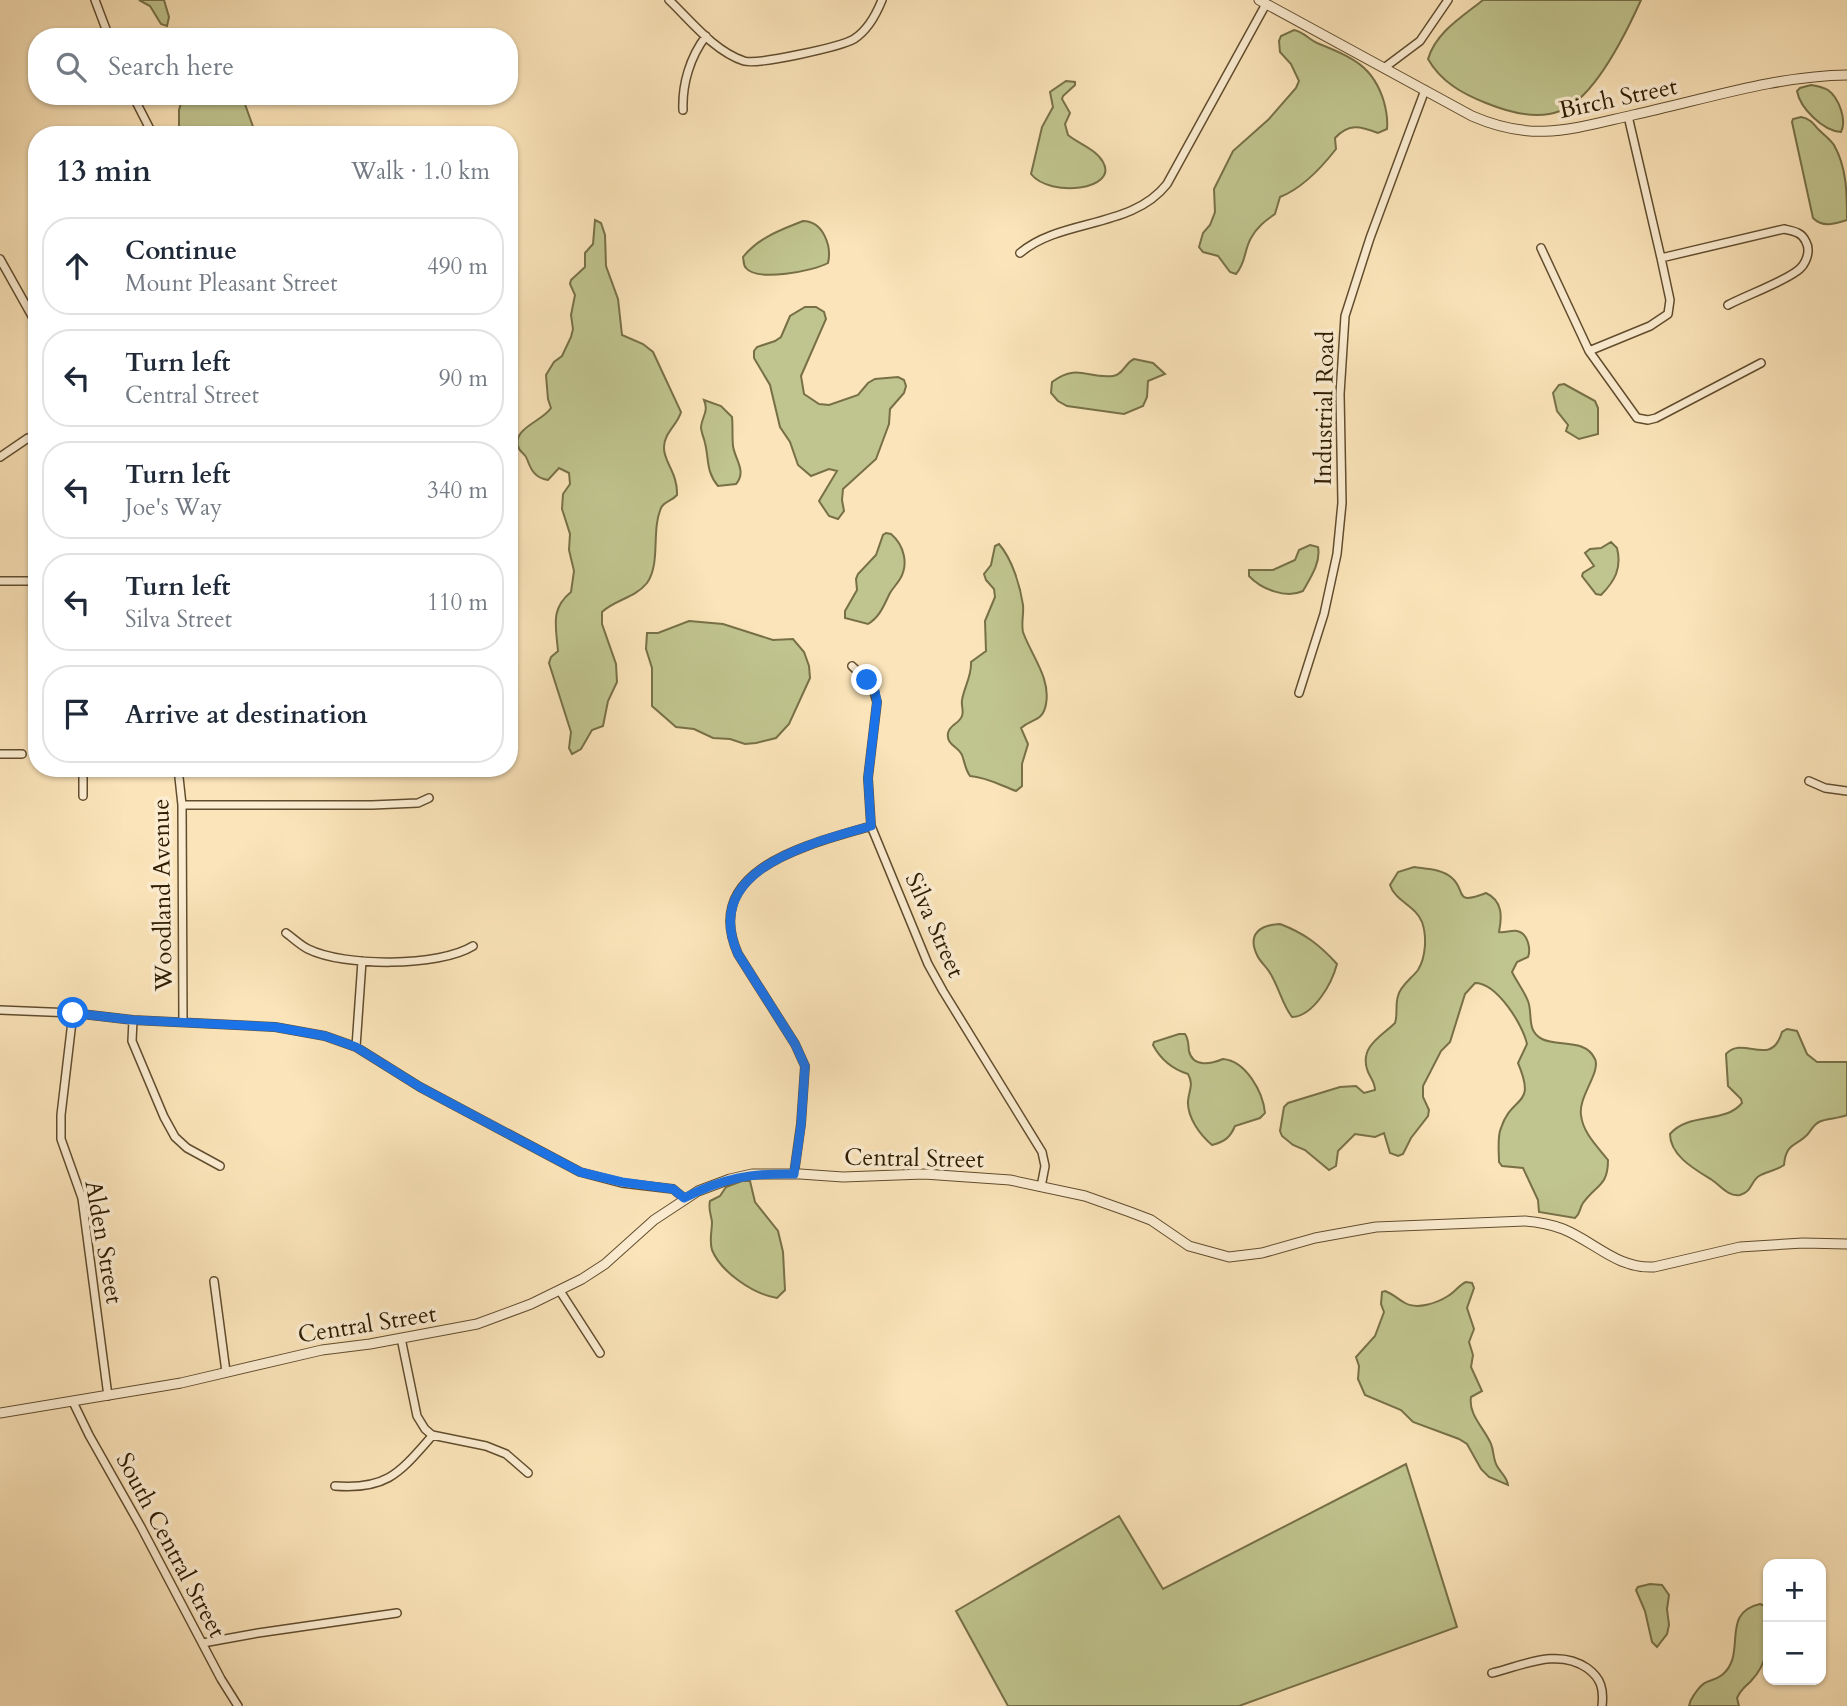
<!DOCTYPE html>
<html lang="en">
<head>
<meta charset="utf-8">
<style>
	:root { --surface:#fff; --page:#f2f2f3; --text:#1f2937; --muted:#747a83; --line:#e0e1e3 }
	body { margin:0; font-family:Cardo,serif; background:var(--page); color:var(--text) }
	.controls { position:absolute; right:21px; bottom:21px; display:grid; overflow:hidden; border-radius:14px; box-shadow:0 2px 5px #0004 }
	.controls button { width:63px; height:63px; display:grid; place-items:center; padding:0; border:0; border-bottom:2px solid var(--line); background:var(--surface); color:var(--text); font:35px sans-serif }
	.stop { position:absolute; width:21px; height:21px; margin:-16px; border:5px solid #1a73e8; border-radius:50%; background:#fff }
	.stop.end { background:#1a73e8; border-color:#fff; box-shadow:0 2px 7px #0008 }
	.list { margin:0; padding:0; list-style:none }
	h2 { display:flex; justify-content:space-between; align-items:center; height:91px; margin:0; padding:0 28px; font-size:30px }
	h2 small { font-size:23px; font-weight:400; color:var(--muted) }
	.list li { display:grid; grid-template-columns:46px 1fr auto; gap:21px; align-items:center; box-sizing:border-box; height:98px; margin:0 14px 14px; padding:0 14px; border:2px solid var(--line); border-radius:28px }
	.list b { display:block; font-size:26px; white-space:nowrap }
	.list p { margin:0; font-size:23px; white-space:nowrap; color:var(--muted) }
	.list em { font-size:23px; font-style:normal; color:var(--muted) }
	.icon { flex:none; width:38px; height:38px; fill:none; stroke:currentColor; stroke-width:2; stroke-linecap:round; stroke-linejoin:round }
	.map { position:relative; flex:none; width:1847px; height:1706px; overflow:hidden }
	.search { position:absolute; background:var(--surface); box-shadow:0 2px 5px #0004; left:28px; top:28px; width:490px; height:77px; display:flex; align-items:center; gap:18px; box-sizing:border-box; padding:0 24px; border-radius:28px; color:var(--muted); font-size:26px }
	.panel { position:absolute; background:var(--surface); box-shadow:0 2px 5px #0004; left:28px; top:126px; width:490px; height:651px; border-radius:28px }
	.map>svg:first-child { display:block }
	.green { fill:#c0c48e; stroke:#777047; stroke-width:2 }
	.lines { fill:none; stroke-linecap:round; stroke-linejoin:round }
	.minor-casing { stroke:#614d2e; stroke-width:10 }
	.tertiary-casing { stroke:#614d2e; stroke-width:11 }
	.minor { stroke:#fcedd2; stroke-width:7 }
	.tertiary { stroke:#fcedd2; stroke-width:9 }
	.route { stroke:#1a73e8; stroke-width:9 }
	.labels { text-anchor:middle; stroke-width:7; stroke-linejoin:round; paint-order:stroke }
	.street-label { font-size:24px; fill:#2e1b00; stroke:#fcedd2 }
</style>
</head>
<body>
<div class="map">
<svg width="1847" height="1706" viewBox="0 0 1847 1706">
	<rect width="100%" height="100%" fill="#fbe4b9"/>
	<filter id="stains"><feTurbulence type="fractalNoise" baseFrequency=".00286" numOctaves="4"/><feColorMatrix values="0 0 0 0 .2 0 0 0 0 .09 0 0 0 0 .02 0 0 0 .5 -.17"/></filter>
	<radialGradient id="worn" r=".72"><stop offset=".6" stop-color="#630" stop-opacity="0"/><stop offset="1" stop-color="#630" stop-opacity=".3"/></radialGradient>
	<path class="green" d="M139 0H164L169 17 167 26 161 24 150 6Z
		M1483 0H1641C1627 31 1594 99 1560 111 1537 120 1508 112 1486 103 1463 94 1441 82 1428 59 1436 32 1462 17 1483 0Z
		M1294 30C1304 32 1308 39 1317 43 1351 57 1373 65 1384 102 1387 113 1388 119 1387 129L1378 133C1360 126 1349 123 1335 138L1336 149C1322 167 1303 188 1280 197L1275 214C1265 221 1257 227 1251 238 1244 250 1246 263 1236 274L1230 272 1218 256 1203 252 1199 247 1203 233 1210 225 1215 212 1214 189 1233 151 1269 119 1296 88 1299 81 1291 64 1280 52 1279 41 1281 36Z
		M1066 81 1075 82V85L1063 96 1062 99 1070 113 1065 124 1068 135C1079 144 1096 149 1103 162 1119 190 1050 198 1031 174L1042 127 1053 107 1050 92Z
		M1811 85C1817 86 1823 87 1828 90 1839 98 1847 120 1841 132 1823 131 1800 108 1797 91L1800 88Z
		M183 96H242L256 135H179V110Z
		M1801 117C1809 118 1813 123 1818 129 1823 134 1830 139 1834 145 1847 168 1847 194 1847 220 1835 224 1823 228 1813 218L1792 122 1793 119Z
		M595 220 601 223 605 235 606 266 618 299 622 335 643 344 653 352 681 412C678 424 664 433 664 447 663 461 678 473 677 495 672 501 664 501 661 508 651 531 661 563 647 583 635 598 614 600 602 612V624L616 664 617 682 608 701 603 726 592 730 581 749 572 754 569 748 571 732 549 663 551 657 558 651C556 626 550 609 571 592L574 571 569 550 570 534 562 509 563 494 570 484 569 473 559 468 548 480C535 478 531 470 527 459 525 453 519 452 518 446 513 428 543 421 551 408L548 399 546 375 554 362 562 356 571 337 573 329 571 315 575 295 570 284 571 280 585 267V253L593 244Z
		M803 221C823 221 832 246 828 263 814 271 757 282 746 268 743 265 744 261 743 257 759 237 781 230 803 221Z
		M805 307H816L824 312 826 319 801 376 804 394 819 404 829 405 858 395 868 383 875 379 898 377 904 380 906 386 904 393 890 409 889 424 876 459 843 489 842 500 844 511 838 519 829 516 819 501 837 471 829 469 811 476 798 465 790 442 780 427 770 385 754 358V351L757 347 775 341 781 337 790 316Z
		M1134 359 1153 363 1165 374 1148 381 1147 397 1143 406 1124 414 1067 406 1058 401 1051 393 1052 382C1078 363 1087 379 1113 376 1123 375 1125 363 1134 359Z
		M1564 384 1595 401 1598 408V434L1579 439 1566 431 1568 425 1557 411 1553 393 1559 385Z
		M704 400 721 406 732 417C733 427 732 436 733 446 735 460 747 471 736 484L718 486C706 472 709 459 705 443 704 438 701 432 701 427 702 416 709 412 704 400Z
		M886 533 891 534C904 545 909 564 900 579 897 584 893 588 890 593 884 605 880 617 868 624L845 618V611L857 590 856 579 858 574 876 555 883 535Z
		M1611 542 1617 548C1622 568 1615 581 1601 595L1596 594 1582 576 1583 573 1594 566 1585 553 1590 549 1601 548Z
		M999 544C1012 559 1020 585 1023 605 1024 614 1021 623 1023 632 1031 655 1051 678 1046 704 1043 722 1032 718 1021 728L1028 744 1022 764V786L1016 791C1000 785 986 777 970 776 965 769 965 763 962 755 958 746 946 745 948 733 950 724 959 724 962 716 964 711 961 705 962 700 964 687 972 676 971 662L986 651 985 621 995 597 994 589 986 580 984 574 991 565 995 546Z
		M1310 545 1318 547C1321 562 1311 577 1303 591 1286 599 1261 589 1249 576V570H1273L1295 560 1299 550Z
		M689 621 723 624 773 640 793 639 804 652 809 666 810 678 789 724 776 738 756 743 745 744 730 739 713 738 694 729 676 727 652 706V668L646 649 647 633H658Z
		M1414 867C1427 869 1442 869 1452 878 1467 891 1453 906 1486 893 1503 901 1502 917 1499 932 1504 933 1512 930 1517 931 1528 933 1531 949 1528 957L1517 962 1512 972C1517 982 1524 991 1528 1001 1533 1014 1526 1031 1542 1039 1558 1047 1585 1038 1595 1059 1601 1072 1578 1097 1581 1115 1583 1133 1597 1146 1608 1160 1608 1186 1597 1184 1583 1203 1579 1209 1581 1213 1575 1218L1539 1212 1538 1200 1523 1168 1502 1166 1499 1162C1499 1151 1497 1137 1501 1128 1512 1094 1537 1108 1518 1063L1527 1044C1523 1025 1497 983 1475 983L1465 994 1450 1042 1441 1051 1423 1086V1097L1429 1110 1428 1116 1411 1138 1403 1154 1398 1156 1390 1153 1384 1133 1375 1137 1355 1134 1338 1151 1336 1166 1329 1170 1305 1150 1293 1145 1282 1136 1280 1131 1284 1107 1288 1103 1340 1087 1356 1086 1364 1093 1375 1090C1375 1081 1369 1077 1367 1069 1360 1046 1382 1036 1395 1023 1398 1014 1395 1005 1398 996 1400 986 1412 978 1418 970 1426 957 1427 936 1422 922 1416 906 1395 901 1390 885L1398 872Z
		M1280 924C1304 933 1320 945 1337 964 1332 983 1314 1016 1292 1017 1282 1004 1279 987 1270 973 1267 967 1260 962 1257 955 1247 934 1260 925 1280 924Z
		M1787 1029 1797 1031 1807 1054 1817 1062H1847V1115C1838 1119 1827 1118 1819 1122 1813 1125 1811 1131 1807 1135 1795 1147 1786 1143 1784 1165 1776 1171 1767 1171 1759 1176 1751 1181 1752 1192 1740 1195 1728 1197 1721 1186 1712 1180 1696 1170 1670 1156 1670 1134 1689 1112 1725 1124 1742 1103L1741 1099 1728 1086 1726 1054C1744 1035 1771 1069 1782 1032Z
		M1179 1034H1185C1189 1040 1188 1044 1189 1051 1193 1068 1211 1064 1223 1059 1246 1061 1263 1092 1265 1113L1260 1118 1235 1126C1230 1138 1224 1142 1212 1145 1200 1135 1187 1117 1188 1101 1189 1090 1194 1085 1188 1074 1172 1069 1161 1060 1153 1045L1154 1042Z
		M742 1181H750L755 1202 778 1231 783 1252 785 1290 777 1298C753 1294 721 1272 712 1250 709 1240 712 1232 712 1222 711 1214 708 1209 710 1201L720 1196 726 1187Z
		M1466 1282 1472 1283 1474 1288 1467 1308 1474 1329 1469 1342 1473 1355 1471 1367 1482 1391 1471 1397C1468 1415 1485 1429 1491 1444 1494 1451 1493 1459 1497 1466 1501 1473 1507 1477 1508 1485L1489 1477 1481 1469 1467 1444 1459 1439 1413 1422 1401 1410 1365 1395 1358 1379 1359 1366 1356 1357 1375 1336 1384 1312 1381 1304 1382 1292 1385 1291C1393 1294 1398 1299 1405 1303 1417 1310 1437 1303 1448 1296 1455 1292 1459 1285 1466 1282Z
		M1406 1464 1457 1627 1239 1706H1008L956 1611 1119 1516 1163 1589Z
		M1650 1584 1662 1585 1669 1595 1667 1609 1669 1625 1667 1634 1657 1647 1652 1642 1645 1611 1636 1590 1638 1587Z
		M1760 1604 1768 1607C1768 1635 1772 1659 1751 1681 1745 1687 1741 1689 1737 1698L1739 1706H1689C1690 1699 1692 1698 1696 1692 1707 1677 1710 1684 1722 1675 1748 1654 1719 1613 1760 1604Z"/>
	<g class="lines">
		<defs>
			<path id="minor" d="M95 0 109 37
				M669 0C691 21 714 51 744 61 758 65 840 47 854 39 868 30 876 15 882 0
				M1384 68 1420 41 1448 0
				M133 96 153 135
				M683 110C682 84 690 57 706 36
				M1628 116 1661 258
				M1541 248 1589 351 1637 418 1648 420 1656 418 1761 363
				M1020 253C1061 218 1132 229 1167 184L1266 4
				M0 259 37 325
				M1589 351 1650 326 1668 314 1670 300 1661 258 1784 229C1793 231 1802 232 1806 242 1811 251 1806 265 1797 271 1781 283 1747 295 1728 305
				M0 457 28 438 37 435
				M0 581H37
				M852 666 872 685 877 702 868 778 871 826 928 964 943 991 1042 1152 1045 1166 1041 1187
				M1299 693 1324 614 1337 554 1342 503 1340 394 1345 316 1370 238 1425 90
				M0 754H22
				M178 768 182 805 183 1022
				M1809 781 1825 788 1847 791
				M83 796V768
				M182 805H372L418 803 429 798
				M286 933C293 938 300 945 308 949 344 967 439 967 473 946
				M0 1010 73 1013 133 1020 275 1027 325 1036 356 1047 420 1087 580 1172 622 1183 673 1189 684 1198
				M73 1013 61 1115V1139L82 1198 108 1396
				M133 1020 132 1041 164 1117 175 1137 187 1148 220 1166
				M356 1047 362 961
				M794 1174 801 1124 805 1066 795 1044 738 954C700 868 811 844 871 826
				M214 1281 226 1372
				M560 1291 600 1353
				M401 1338 417 1416 425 1429 432 1435 486 1446 506 1454 528 1473
				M73 1402 89 1435 141 1527 221 1679 238 1706
				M335 1486C388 1490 400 1472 432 1436
				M203 1643 258 1633 397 1613
				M1492 1673C1524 1665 1558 1648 1587 1668 1601 1678 1604 1689 1602 1706"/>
			<path id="tertiary" d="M1259 0 1472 116C1534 143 1571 129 1633 115 1703 100 1774 76 1847 75
				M0 1413 181 1383 322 1350 370 1344 477 1324 531 1304 582 1279 605 1264 654 1220 698 1191 730 1179 752 1174H800L843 1177 924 1174 1010 1180 1085 1196 1130 1212 1151 1220 1189 1246 1229 1257 1262 1253 1315 1238 1376 1227 1525 1221C1538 1222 1550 1224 1563 1229 1595 1242 1617 1269 1654 1267L1740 1247 1803 1243 1847 1244"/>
		</defs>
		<use href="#minor" class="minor-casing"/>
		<use href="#tertiary" class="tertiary-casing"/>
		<use href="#minor" class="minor"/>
		<use href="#tertiary" class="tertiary"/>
	</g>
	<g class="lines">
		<path class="route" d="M73 1013 133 1020 275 1027 325 1036 356 1047 420 1087 580 1172 622 1182 673 1189 684 1198C723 1178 751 1173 794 1174L801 1125 805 1066 795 1044 738 954C700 869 812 843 871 826L868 778 877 702 875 691 867 680"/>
	</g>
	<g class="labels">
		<g class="street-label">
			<text transform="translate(1618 98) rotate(-12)" y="8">Birch Street</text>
			<text transform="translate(1324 408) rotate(-89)" y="8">Industrial Road</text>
			<text transform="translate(162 895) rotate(-91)" y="8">Woodland Avenue</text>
			<text transform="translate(935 925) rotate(66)" y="8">Silva Street</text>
			<text transform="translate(914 1158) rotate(1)" y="8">Central Street</text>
			<text transform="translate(104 1242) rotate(80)" y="8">Alden Street</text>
			<text transform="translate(367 1324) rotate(-9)" y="8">Central Street</text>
			<text transform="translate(171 1545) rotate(62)" y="8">South Central Street</text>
		</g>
	</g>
	<rect width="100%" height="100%" filter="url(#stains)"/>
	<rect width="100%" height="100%" fill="url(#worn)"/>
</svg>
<div class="controls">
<button>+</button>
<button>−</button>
</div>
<div class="stop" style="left:73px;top:1013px"></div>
<div class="stop end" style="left:867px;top:680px"></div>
<div class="search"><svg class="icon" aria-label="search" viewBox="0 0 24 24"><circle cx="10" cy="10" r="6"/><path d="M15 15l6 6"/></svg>Search here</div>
<section class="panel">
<h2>13 min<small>Walk · 1.0 km</small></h2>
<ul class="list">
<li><svg class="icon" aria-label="ahead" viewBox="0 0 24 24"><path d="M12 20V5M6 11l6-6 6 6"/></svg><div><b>Continue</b><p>Mount Pleasant Street</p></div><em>490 m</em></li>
<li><svg class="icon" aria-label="left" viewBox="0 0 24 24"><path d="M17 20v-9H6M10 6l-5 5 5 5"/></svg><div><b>Turn left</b><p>Central Street</p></div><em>90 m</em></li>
<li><svg class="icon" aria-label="left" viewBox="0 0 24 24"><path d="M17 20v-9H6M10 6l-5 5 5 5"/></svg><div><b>Turn left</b><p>Joe's Way</p></div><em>340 m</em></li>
<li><svg class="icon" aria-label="left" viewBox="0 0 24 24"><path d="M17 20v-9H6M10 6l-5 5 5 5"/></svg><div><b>Turn left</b><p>Silva Street</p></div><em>110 m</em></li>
<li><svg class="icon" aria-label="arrive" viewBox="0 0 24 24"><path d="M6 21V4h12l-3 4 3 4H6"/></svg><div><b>Arrive at destination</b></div></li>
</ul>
</section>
</div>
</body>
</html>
